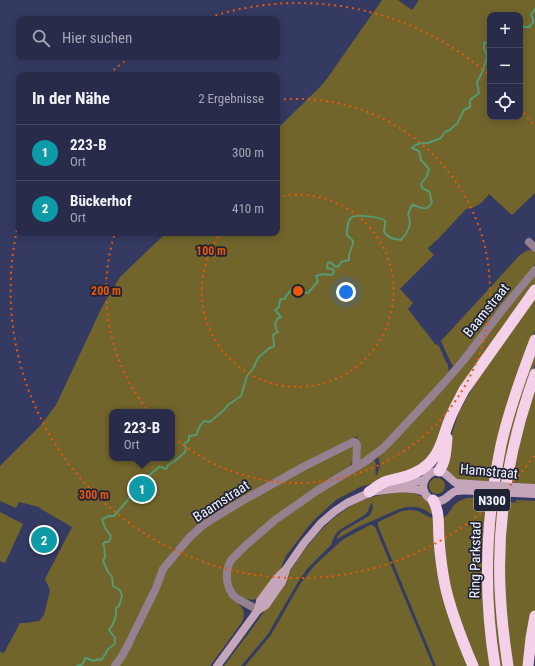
<!DOCTYPE html>
<html lang="de">
<head>
<meta charset="utf-8">
<style>
	:root { --surface:#282c4a; --page:#303451; --text:#f1f3f6; --muted:#a5a7b5; --line:#444862; --accent:#8bbbb9 }
	body { margin:0; font-family:"Roboto Condensed",sans-serif; background:var(--page); color:var(--text) }
	.controls { position:absolute; right:12px; top:12px; display:grid; overflow:hidden; border-radius:8px; box-shadow:0 2px 10px #0003 }
	.controls button { width:36px; height:36px; display:grid; place-items:center; padding:0; border:0; border-bottom:1px solid var(--line); background:var(--surface); color:var(--text); font:20px sans-serif }
	.you { position:absolute; left:346px; top:292px; width:14px; height:14px; margin:-10px; border:3px solid #fff; border-radius:50%; background:#1a73e8; box-shadow:0 0 0 6px #1a73e833 }
	.badge { display:grid; place-items:center; width:26px; height:26px; border-radius:50%; background:var(--accent); color:#fff; font-size:13px; font-weight:700 }
	.pin { position:absolute; translate:-50% -50%; border:2px solid #fff; box-shadow:0 1px 4px #0006 }
	.popup { position:absolute; left:109px; top:409px; width:66px; height:52px; box-sizing:border-box; display:grid; place-content:center; border-radius:8px; background:var(--surface); filter:drop-shadow(0 1px 3px #0005); font-size:13px; white-space:nowrap; color:var(--muted) }
	.popup b { font-size:15px; color:var(--text) }
	.popup::after { content:''; position:absolute; left:50%; top:100%; margin-left:-8px; border:8px solid transparent; border-top-color:var(--surface) }
	.list { margin:0; padding:0; list-style:none }
	h2 { display:flex; justify-content:space-between; align-items:center; height:52px; margin:0; padding:0 16px; font-size:17px }
	h2 small { font-size:13px; font-weight:400; color:var(--muted) }
	.list li { display:grid; grid-template-columns:26px 1fr auto; gap:12px; align-items:center; box-sizing:border-box; height:56px; padding:0 16px; border-top:1px solid var(--line) }
	.list b { display:block; font-size:15px; white-space:nowrap }
	.list p { margin:0; font-size:13px; white-space:nowrap; color:var(--muted) }
	.list em { font-size:13px; font-style:normal; color:var(--muted) }
	.icon { flex:none; width:22px; height:22px; fill:none; stroke:currentColor; stroke-width:2; stroke-linecap:round; stroke-linejoin:round }
	.map { position:relative; flex:none; width:535px; height:666px; overflow:hidden }
	.search { position:absolute; background:var(--surface); box-shadow:0 2px 10px #0003; left:16px; top:16px; width:264px; height:44px; display:flex; align-items:center; gap:10px; box-sizing:border-box; padding:0 14px; border-radius:8px; color:var(--muted); font-size:15px }
	.panel { position:absolute; background:var(--surface); box-shadow:0 2px 10px #0003; left:16px; top:72px; width:264px; height:164px; border-radius:8px }
	.map>svg:first-child { display:block }
	.green { fill:#72652c; fill-rule:evenodd }
	.lines { fill:none; stroke-linecap:round; stroke-linejoin:round }
	.stream { stroke:#549a72; stroke-width:2 }
	.minor { stroke:#94808e; stroke-width:8 }
	.secondary { stroke:#c4a5ba; stroke-width:8 }
	.trunk { stroke:#f4d1e9; stroke-width:11 }
	.secondary-bridge { stroke:#c4a5ba; stroke-width:8 }
	.ring { fill:none; stroke:#e8590c; stroke-width:2; stroke-dasharray:2 4 }
	.labels { text-anchor:middle; stroke-width:3.5; stroke-linejoin:round; paint-order:stroke }
	.shield { fill:#212335; stroke:#b3b5c2; stroke-width:1 }
	.shield-label { font-size:13px; font-weight:bold; fill:#f2f4fe }
	.street-label { font-size:14px; fill:#f2f4fe; stroke:#212335 }
	.centre { fill:#e8590c; stroke:#212335; stroke-width:2 }
	.ring-label { font-size:12px; text-anchor:middle; font-weight:bold; fill:#e8590c; stroke:#212335; stroke-width:3.5; stroke-linejoin:round; paint-order:stroke }
</style>
</head>
<body>
<div class="map">
<svg width="535" height="666" viewBox="0 0 535 666">
	<rect width="100%" height="100%" fill="#353a62"/>
	<path class="green" d="M382 0H398L412 10 419 0H535V193L512 215 489 194C486 198 481 204 476 206 473 208 470 208 466 209L439 238 428 248 429 250 434 255 400 289 413 303 408 309 435 344 439 346 446 362 448 365 449 373 389 439 362 460H359L360 445 357 436 183 539 172 552 156 577 147 599 118 656 111 666H0V652L4 653 20 623H26L39 621 44 615 50 590 45 579 72 527 41 509 39 507 19 502 16 508 0 501V466L40 426 56 405 102 307 120 277 166 233H277V129L319 88 326 80ZM490 15H520V117H490ZM112 412H172V458H112Z
		M530 250 535 252V264L454 366 452 365 441 341 520 255 526 251Z
		M535 275V289L486 355 427 462 387 479 360 487 336 500 315 519 308 527 286 556 280 570 259 598C252 601 248 600 242 597 229 589 227 571 236 560 245 548 261 536 272 527 279 521 286 515 294 510 320 492 347 476 374 460 378 464 374 470 376 475H377L380 465 378 456Z
		M535 294V331L522 362 491 481H458L445 470 453 430 459 412 474 385Z
		M535 347V364L517 417 505 468V666H499L493 619 492 544 503 451Z
		M535 384V485L510 482Z
		M346 446 354 447 352 462 350 466 314 489 224 570C223 574 223 579 224 583 226 588 231 596 234 600 242 608 247 610 242 622L210 666H119L137 637 168 567 176 556 212 521Z
		M429 486a8 8 0 1 1 16 0a8 8 0 1 1-16 0Z
		M408 492C424 495 428 499 433 514H431C420 506 412 505 399 509L356 528 337 539V537L341 532 369 516C372 512 374 507 372 503H371L369 509 366 514 338 531 334 537 331 545 307 569 298 582 273 625 268 634 241 666H224C238 646 254 627 267 607 292 570 314 525 355 504 372 495 389 493 408 492Z
		M467 498H480V500H476L475 501H488L492 666H475L449 595 440 517H445L447 515 454 505 459 501Z
		M516 500 535 501V609L526 666H512L503 585 507 502 521 503 516 502Z
		M410 510 418 511 429 517 433 518 437 542 471 666H436L378 526V522L402 511Z
		M0 512 23 524 5 563 0 561Z
		M370 525H372L375 527 433 666H245L271 635 300 584 314 566 342 540Z"/>
	<g class="lines">
		<path class="stream" d="M520 25 524 27H530L529 26 533 23V19L531 15 535 9
			M77 666C83 665 84 663 85 658H86L94 661 98 659 100 660 102 659 109 648 114 645 115 642V638L109 630C114 624 117 615 116 608L119 606 122 596 120 590 113 586 112 577 108 572 103 561 105 557C104 553 106 549 103 544L105 542H109L111 536 105 528 102 519 109 516H114L127 501 133 492 137 489 139 482 145 479 159 467H162L165 469 167 468 168 465 175 461 185 452 186 448 184 444 189 440V436L196 435 200 426 204 421 209 422 211 421 224 410 228 405 241 396 247 376 254 367 258 358 267 350 269 348 273 347 274 346 273 335 278 332C275 327 274 324 277 319L281 317 275 310 279 307 280 300 281 299H285L286 296 292 289 293 293H298L300 292 308 293 318 281 316 276 323 274 331 275 333 274 334 271 332 269 327 268V266L328 263 330 262 336 267 339 266 341 262 349 260V255L353 243V241L347 235C347 229 347 220 352 217 355 214 383 217 385 221 386 224 384 228 384 231 387 238 394 239 401 240 407 234 413 223 408 215L411 206H413V204V205C422 208 427 212 432 202 428 193 434 193 422 188L421 184 427 176 429 169 421 160 419 151 412 148C422 139 422 146 431 142 435 140 436 139 440 139L445 132 450 130 454 126 457 124 464 110 470 107V100L479 93 477 82 483 71 487 56 484 48V43L490 42"/>
		<path class="minor" d="M529 242 535 248
			M258 610 238 599 233 595 229 588 227 581V571L229 564 232 559 245 546 275 520 318 490 366 461 382 449 392 439 444 383 463 361 503 309 535 270
			M115 666 122 656 129 643 156 588 163 569 183 545 190 537 202 526 214 518 242 501 303 467 353 442H355L357 445 356 467"/>
		<path class="secondary" d="M394 484 420 481 424 480
			M516 487 535 488
			M371 492C386 490 411 485 424 492
			M484 492C476 491 463 490 456 491 449 493 446 502 437 501 434 501 431 500 429 498 416 488 427 467 442 472 447 474 451 480 456 483L485 485
			M515 493 535 494
			M258 610 260 601 277 578 286 569 304 543 321 523 335 511 347 503 373 491
			M217 666 258 610 266 605 282 582 286 570"/>
		<path class="trunk" d="M439 471C446 462 446 449 447 438
			M369 492C375 488 381 483 387 481 400 478 411 476 422 469 440 457 442 439 449 421 453 410 459 400 464 390L535 290
			M433 500C440 512 438 526 439 539 440 554 442 570 445 585 451 613 462 640 473 666
			M495 666C483 593 486 517 501 445 509 409 522 374 535 340
			M508 666C504 640 501 613 500 587 497 515 511 441 535 374
			M528 666 531 638 535 616"/>
		<path class="secondary-bridge" d="M485 485 516 487
			M484 492 515 493"/>
	</g>
	<g class="ring">
		<path d="M277 197A96 96 0 1 1 221 233"/>
		<path d="M278 100A192 192 0 1 1 115 233"/>
		<path d="M534 456A288 288 0 0 1 19 221M109 74A288 288 0 0 1 129 58M204 19A288 288 0 0 1 489 75M520 108A288 288 0 0 1 534 126"/>
	</g>
	<g class="labels">
		<rect class="shield" x="474" y="489" width="36" height="22" rx="3"/>
		<g class="shield-label">
			<text x="492" y="505">N300</text>
		</g>
		<g class="street-label">
			<text transform="translate(486 310) rotate(-51)" y="5">Baamstraat</text>
			<text transform="translate(489 471) rotate(5)" y="5">Hamstraat</text>
			<text transform="translate(221 501) rotate(-33)" y="5">Baamstraat</text>
			<text transform="translate(475 560) rotate(-89)" y="5">Ring Parkstad</text>
		</g>
	</g>
	<circle cx="298" cy="291" r="6" class="centre"/>
	<g class="ring-label">
		<text x="211" y="255">100 m</text>
		<text x="106" y="295">200 m</text>
		<text x="94" y="499">300 m</text>
	</g>
</svg>
<div class="controls">
<button>+</button>
<button>−</button>
<button><svg class="icon" aria-label="locate" viewBox="0 0 24 24"><circle cx="12" cy="12" r="6"/><path d="M12 2v4M12 18v4M2 12h4M18 12h4"/></svg></button>
</div>
<div class="you"></div>
<div class="pin badge" style="left:142px;top:489px;background:#0f9aa8">1</div>
<div class="popup"><b>223-B</b>Ort</div>
<div class="pin badge" style="left:44px;top:540px;background:#0f9aa8">2</div>
<div class="search"><svg class="icon" aria-label="search" viewBox="0 0 24 24"><circle cx="10" cy="10" r="6"/><path d="M15 15l6 6"/></svg>Hier suchen</div>
<section class="panel">
<h2>In der Nähe<small>2 Ergebnisse</small></h2>
<ul class="list">
<li><span class="badge" style="background:#0f9aa8">1</span><div><b>223-B</b><p>Ort</p></div><em>300 m</em></li>
<li><span class="badge" style="background:#0f9aa8">2</span><div><b>Bückerhof</b><p>Ort</p></div><em>410 m</em></li>
</ul>
</section>
</div>
</body>
</html>
